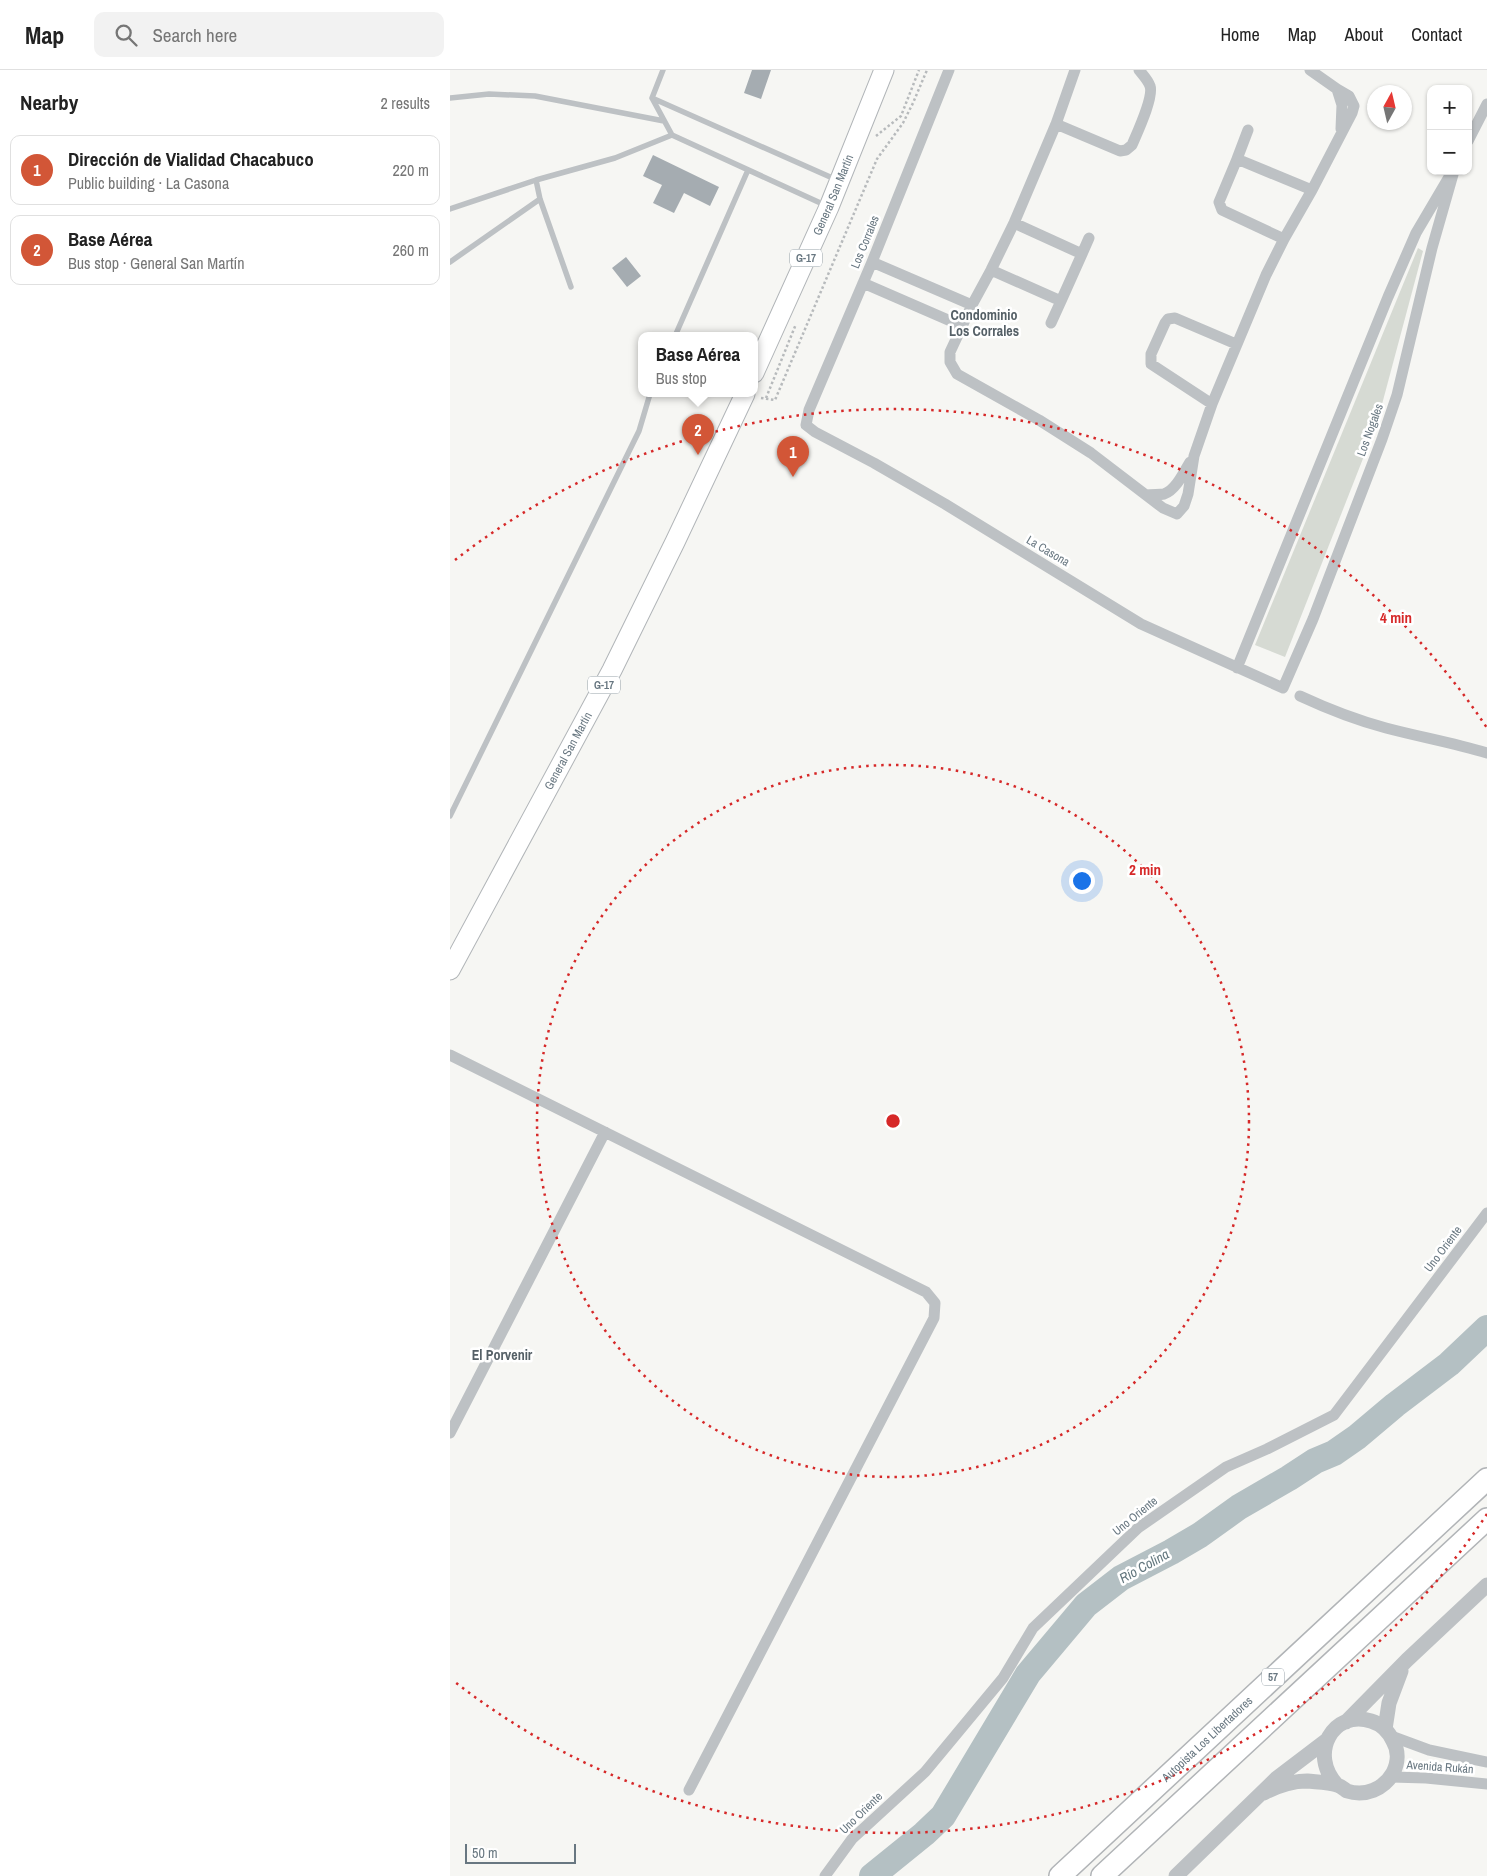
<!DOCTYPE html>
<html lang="en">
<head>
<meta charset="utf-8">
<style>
	:root { --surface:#fff; --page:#f2f2f2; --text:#222; --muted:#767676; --line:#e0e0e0; --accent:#d25637 }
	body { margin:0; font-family:"Archivo Narrow",sans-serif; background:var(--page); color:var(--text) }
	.controls { position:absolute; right:15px; top:15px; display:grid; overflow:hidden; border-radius:10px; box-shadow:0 1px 4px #0004 }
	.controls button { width:45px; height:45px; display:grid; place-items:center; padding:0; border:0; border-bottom:1px solid var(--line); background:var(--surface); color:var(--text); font:25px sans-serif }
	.compass { position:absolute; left:917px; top:15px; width:45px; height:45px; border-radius:50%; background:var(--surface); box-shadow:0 1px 4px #0004; rotate:8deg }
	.scale { position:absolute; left:15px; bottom:12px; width:111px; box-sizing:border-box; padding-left:5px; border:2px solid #687781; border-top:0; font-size:14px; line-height:18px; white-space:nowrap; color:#687781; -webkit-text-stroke:4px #fff; paint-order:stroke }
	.you { position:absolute; left:631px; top:810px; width:18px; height:18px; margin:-12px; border:4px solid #fff; border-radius:50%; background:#1a73e8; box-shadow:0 0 0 8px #1a73e833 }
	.badge { display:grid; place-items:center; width:32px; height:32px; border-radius:50%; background:var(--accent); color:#fff; font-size:16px; font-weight:700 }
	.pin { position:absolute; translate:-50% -41px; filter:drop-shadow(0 1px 2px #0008) }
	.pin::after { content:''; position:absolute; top:26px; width:18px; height:15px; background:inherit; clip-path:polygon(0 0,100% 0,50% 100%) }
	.popup { position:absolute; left:188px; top:262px; width:120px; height:65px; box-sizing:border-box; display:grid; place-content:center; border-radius:10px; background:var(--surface); filter:drop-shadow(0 1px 4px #0005); font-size:16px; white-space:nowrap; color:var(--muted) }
	.popup b { font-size:19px; color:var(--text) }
	.popup::after { content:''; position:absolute; left:50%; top:100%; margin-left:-10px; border:10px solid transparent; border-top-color:var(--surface) }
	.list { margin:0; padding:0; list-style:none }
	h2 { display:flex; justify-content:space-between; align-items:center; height:65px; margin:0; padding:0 20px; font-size:21px }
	h2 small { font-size:16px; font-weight:400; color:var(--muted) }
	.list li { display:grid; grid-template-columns:32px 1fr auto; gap:15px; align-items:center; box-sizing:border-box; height:70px; margin:0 10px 10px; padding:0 10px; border:1px solid var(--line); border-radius:10px }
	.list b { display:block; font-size:19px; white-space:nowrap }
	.list p { margin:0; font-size:16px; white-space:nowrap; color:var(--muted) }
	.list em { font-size:16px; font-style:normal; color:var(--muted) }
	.icon { flex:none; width:28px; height:28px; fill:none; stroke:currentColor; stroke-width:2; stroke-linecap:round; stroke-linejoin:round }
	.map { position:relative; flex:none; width:1037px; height:1806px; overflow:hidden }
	header { display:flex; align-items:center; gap:30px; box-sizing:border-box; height:70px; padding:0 25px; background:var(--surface); border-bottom:1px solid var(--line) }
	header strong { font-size:24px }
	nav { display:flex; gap:28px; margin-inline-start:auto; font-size:18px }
	.search { width:350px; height:45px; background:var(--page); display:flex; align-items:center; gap:12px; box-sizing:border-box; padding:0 18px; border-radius:10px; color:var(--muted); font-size:19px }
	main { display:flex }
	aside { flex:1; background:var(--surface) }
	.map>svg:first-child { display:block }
	.green { fill:#d6dad3 }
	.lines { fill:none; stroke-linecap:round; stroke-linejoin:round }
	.river { stroke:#b4c0c3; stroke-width:26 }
	.building { fill:#a5acb1 }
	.primary-casing { stroke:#b1b5b8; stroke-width:21 }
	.motorway-casing { stroke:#b1b4b7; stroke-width:24 }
	.path { stroke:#b7babc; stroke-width:2.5; stroke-dasharray:2.5 2.5; stroke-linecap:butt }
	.service { stroke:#bdc1c4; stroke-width:5.5 }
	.minor { stroke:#bdc1c4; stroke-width:11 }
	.tertiary { stroke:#bdc1c4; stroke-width:15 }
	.primary { stroke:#fff; stroke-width:19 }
	.motorway { stroke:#fff; stroke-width:21 }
	.ring { fill:none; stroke:#d62828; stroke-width:2.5; stroke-dasharray:2.5 5 }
	.labels { text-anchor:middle; stroke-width:5; stroke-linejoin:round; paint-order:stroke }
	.shield { fill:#fff; stroke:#95a0a7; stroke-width:1 }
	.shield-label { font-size:11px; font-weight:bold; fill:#687781 }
	.street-label { font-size:12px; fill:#687781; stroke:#fff }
	.neighbourhood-label { font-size:14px; font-weight:bold; fill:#556067; stroke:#fff }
	.water-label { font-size:14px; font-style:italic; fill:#63777e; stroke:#fff }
	.centre { fill:#d62828; stroke:#fff; stroke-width:2.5 }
	.ring-label { font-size:15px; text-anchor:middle; font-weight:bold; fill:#d62828; stroke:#fff; stroke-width:5; stroke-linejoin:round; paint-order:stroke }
</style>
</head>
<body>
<header>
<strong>Map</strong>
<div class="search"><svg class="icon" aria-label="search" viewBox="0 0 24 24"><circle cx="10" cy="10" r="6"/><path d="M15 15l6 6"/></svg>Search here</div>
<nav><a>Home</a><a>Map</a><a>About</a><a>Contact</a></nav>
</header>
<main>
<aside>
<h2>Nearby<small>2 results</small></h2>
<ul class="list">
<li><span class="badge">1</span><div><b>Dirección de Vialidad Chacabuco</b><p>Public building · La Casona</p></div><em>220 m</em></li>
<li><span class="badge">2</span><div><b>Base Aérea</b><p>Bus stop · General San Martín</p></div><em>260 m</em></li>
</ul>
</aside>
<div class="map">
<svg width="1037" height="1806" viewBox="0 0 1037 1806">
	<rect width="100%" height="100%" fill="#f6f6f3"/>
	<path class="green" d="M968 178 973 181 927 353 835 587 805 575Z"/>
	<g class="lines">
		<path class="river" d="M422 1806 474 1764 493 1746 578 1604 636 1535 671 1508 721 1482 750 1465 789 1437 839 1408 865 1391 884 1383 907 1367 945 1335 999 1294 1037 1258"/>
	</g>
	<path class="building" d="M302 0H321L311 29 294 23Z
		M203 85 269 117 260 136 234 123 224 143 203 133 212 115 193 106Z
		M176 187 191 206 177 217 162 198Z"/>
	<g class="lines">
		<defs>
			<g id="primary">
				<path id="s1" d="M304 303 379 137 434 0"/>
				<path id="s2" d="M0 900 162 600 225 472 295 324"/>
			</g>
			<g id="motorway">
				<path id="s3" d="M610 1806 1037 1409"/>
				<path d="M652 1806 1037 1449"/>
			</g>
		</defs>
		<use href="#primary" class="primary-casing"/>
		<use href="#motorway" class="motorway-casing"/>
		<path class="path" d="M426 66 451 46 469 0
			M311 328 325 330 427 89 453 53 463 33 477 0
			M316 328 346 254"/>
		<path class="service" d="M213 0 202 28 222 65 377 136
			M0 28 39 24 85 26 214 51
			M202 28 387 110
			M86 110 90 129 121 217
			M0 139 86 110 165 88 222 65
			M0 192 90 129
			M225 266 298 100
			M0 746 189 361 200 324"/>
		<path class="minor" d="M499 0 422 192 359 340 356 355 365 362 424 393 495 434 691 554 833 618 863 549 932 369 947 325 982 178 1004 101
			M625 0 606 54 564 153 541 200 522 235 500 282V292L507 304 589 350 641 383 713 438 727 444 734 436 738 424 744 386 762 334 816 205 834 169 862 120 902 43 904 36 899 26 887 19 860 0
			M887 19 892 35 891 59
			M606 54 670 81 676 80 682 75C687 63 704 27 700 16 698 10 693 5 689 0
			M1018 71 1037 34
			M787 89 798 60
			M834 169 772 140 769 132 787 89 862 120
			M632 184 639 168
			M422 192 522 235
			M541 200 611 231 632 184 564 153
			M413 213 512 256
			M601 253 611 231
			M762 334 701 294V284L715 253 718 249 725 248 786 274
			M697 425C702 424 709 425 714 424 726 420 734 402 740 392
			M787 598 938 227 966 163 999 107
			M850 626C878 639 906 650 936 658 970 667 1004 673 1037 683
			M0 985 476 1222 485 1233 484 1248 239 1720
			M0 1363 155 1062
			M941 1666 979 1680 1037 1692
			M941 1707 976 1708 1037 1714
			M375 1806 402 1769 475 1702 553 1608 583 1558 688 1458 776 1397 817 1379 884 1345 1037 1143"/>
		<path class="tertiary" d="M896 1652 957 1590 1037 1515
			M935 1659 939 1633 951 1601
			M814 1723C827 1716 841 1711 857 1711 866 1712 879 1712 887 1715 891 1716 894 1719 897 1721 915 1727 934 1719 943 1703 948 1693 949 1681 943 1671 939 1662 931 1654 921 1651 883 1639 858 1684 887 1715
			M726 1806 827 1708 877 1670"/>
		<use href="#primary" class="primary"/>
		<use href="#motorway" class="motorway"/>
	</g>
	<g class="ring">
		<circle cx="443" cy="1051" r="356"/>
		<path d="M1037 1444A712 712 0 0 1 5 1612M5 490A712 712 0 0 1 1037 658"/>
	</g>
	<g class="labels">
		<g class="shield">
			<rect x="340" y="179.5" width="32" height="17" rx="4"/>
			<rect x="138" y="606.5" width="32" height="17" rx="4"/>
			<rect x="812" y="1598.5" width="22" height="17" rx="4"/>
		</g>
		<g class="shield-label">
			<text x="356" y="192">G-17</text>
			<text x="154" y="619">G-17</text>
			<text x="823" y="1611">57</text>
		</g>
		<g class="street-label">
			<text dy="4" stroke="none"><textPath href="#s1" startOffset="195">General San Martín</textPath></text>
			<text transform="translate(415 172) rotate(-68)" y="4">Los Corrales</text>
			<text transform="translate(920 360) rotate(-70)" y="4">Los Nogales</text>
			<text transform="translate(598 481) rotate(31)" y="4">La Casona</text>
			<text dy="4" stroke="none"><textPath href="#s2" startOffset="249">General San Martín</textPath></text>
			<text transform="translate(993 1179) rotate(-53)" y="4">Uno Oriente</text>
			<text transform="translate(685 1446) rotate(-39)" y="4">Uno Oriente</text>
			<text dy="4" stroke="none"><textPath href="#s3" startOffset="201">Autopista Los Libertadores</textPath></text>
			<text transform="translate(990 1697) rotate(4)" y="4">Avenida Rukán</text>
			<text transform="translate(411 1743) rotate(-44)" y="4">Uno Oriente</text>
		</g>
		<g class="neighbourhood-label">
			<text x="534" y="250">Condominio<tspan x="534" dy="16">Los Corrales</tspan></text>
			<text x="52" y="1290">El Porvenir</text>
		</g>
		<g class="water-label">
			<text transform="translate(694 1496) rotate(-29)" y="5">Río Colina</text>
		</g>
	</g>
	<circle cx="443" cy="1051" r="8" class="centre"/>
	<g class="ring-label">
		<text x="946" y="553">4 min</text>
		<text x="695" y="805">2 min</text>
	</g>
</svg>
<div class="controls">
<button>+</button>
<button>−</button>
</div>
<svg class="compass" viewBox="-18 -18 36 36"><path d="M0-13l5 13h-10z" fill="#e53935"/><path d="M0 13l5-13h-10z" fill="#767676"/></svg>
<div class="scale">50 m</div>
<div class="you"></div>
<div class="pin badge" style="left:343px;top:407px">1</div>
<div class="pin badge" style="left:248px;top:385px">2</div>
<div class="popup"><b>Base Aérea</b>Bus stop</div>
</div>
</main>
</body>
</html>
